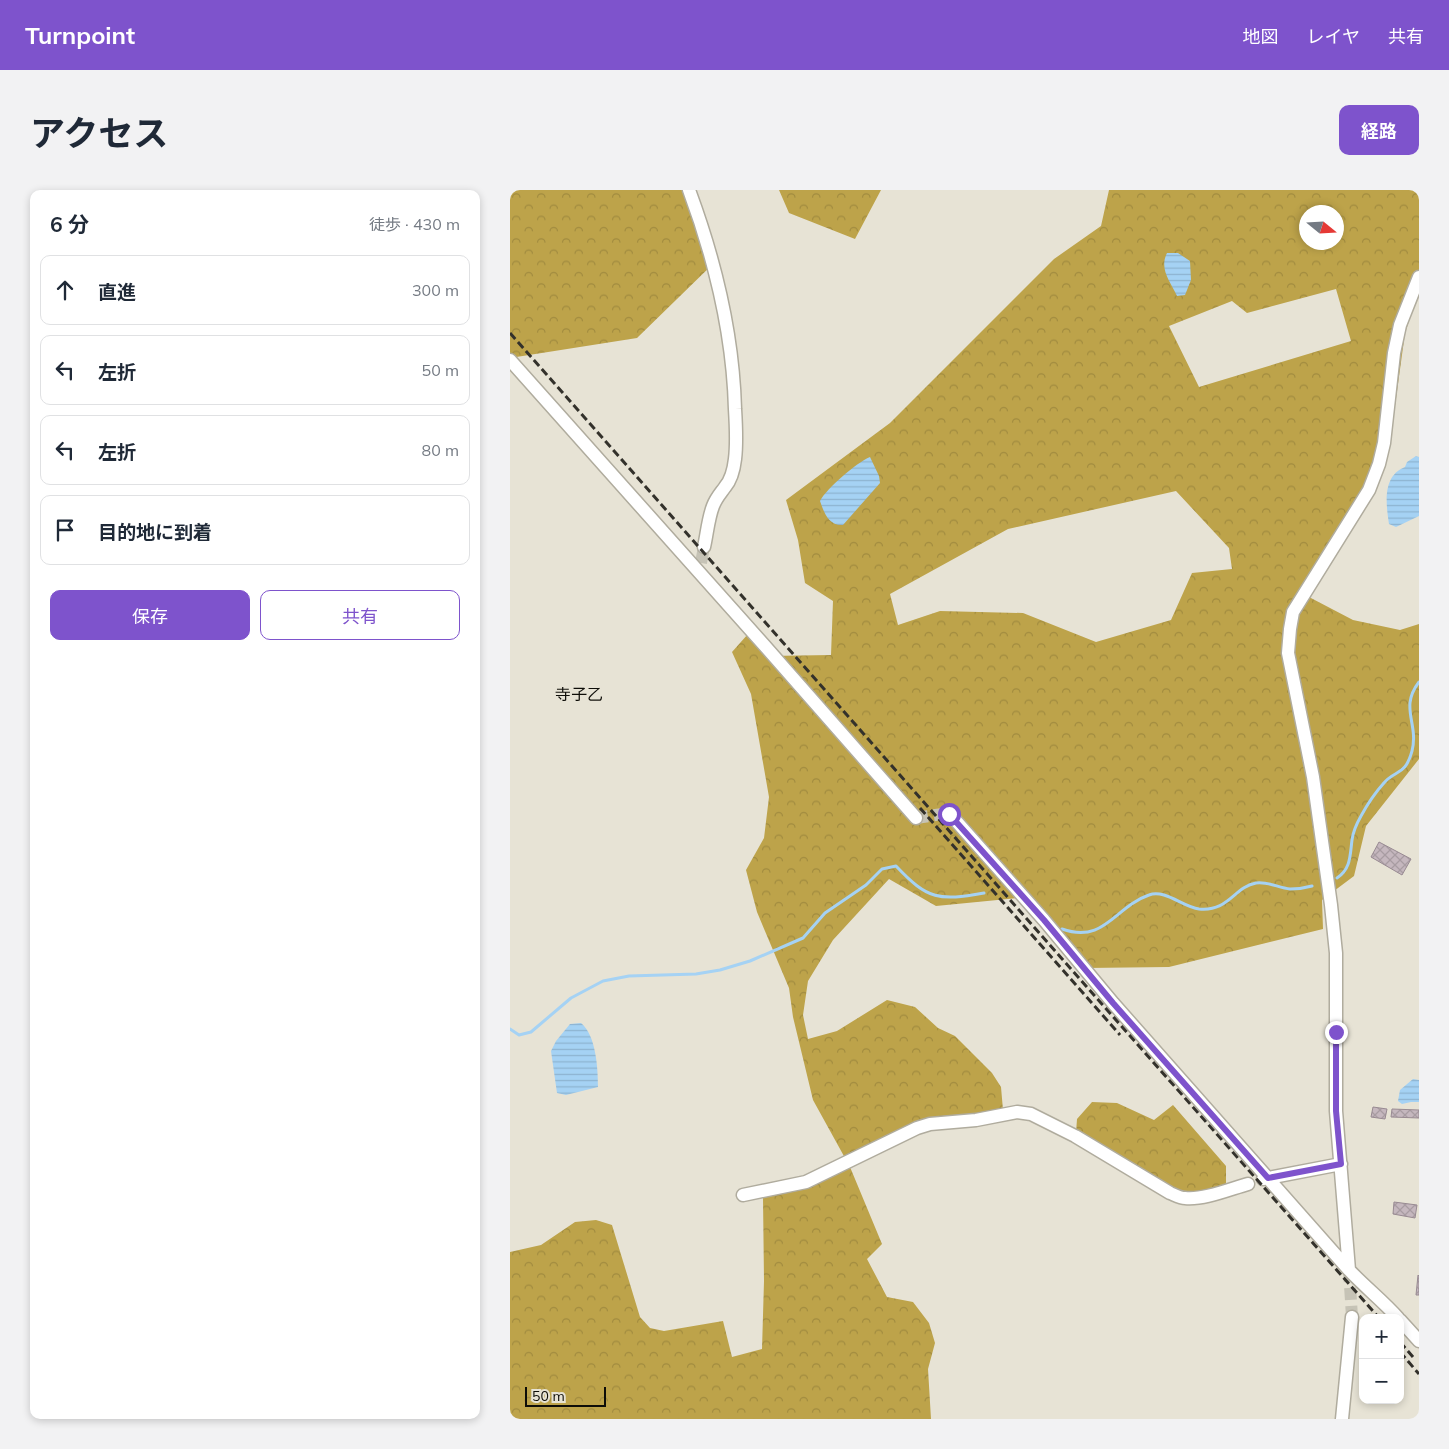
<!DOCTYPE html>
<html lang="ja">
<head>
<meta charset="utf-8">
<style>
	:root { --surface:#fff; --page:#f2f2f3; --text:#1f2937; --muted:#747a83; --line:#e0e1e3; --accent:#7e53cc }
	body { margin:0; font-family:Mulish,"Noto Sans JP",sans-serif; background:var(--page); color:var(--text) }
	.controls { position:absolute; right:15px; bottom:15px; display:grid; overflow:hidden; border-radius:10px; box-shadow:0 2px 8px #0003 }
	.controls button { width:45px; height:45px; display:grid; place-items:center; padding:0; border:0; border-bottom:1px solid var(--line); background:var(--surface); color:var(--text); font:25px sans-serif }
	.compass { position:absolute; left:789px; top:15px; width:45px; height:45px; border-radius:50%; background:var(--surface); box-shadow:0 2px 8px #0003; rotate:108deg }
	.scale { position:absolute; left:15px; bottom:12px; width:81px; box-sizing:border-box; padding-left:5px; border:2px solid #0e0d08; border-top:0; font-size:14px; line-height:18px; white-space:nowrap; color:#0e0d08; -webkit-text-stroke:4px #e7e3d5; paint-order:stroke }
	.stop { position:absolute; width:15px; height:15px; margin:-11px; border:4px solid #7e53cc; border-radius:50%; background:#fff }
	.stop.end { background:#7e53cc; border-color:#fff; box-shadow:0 1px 5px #0008 }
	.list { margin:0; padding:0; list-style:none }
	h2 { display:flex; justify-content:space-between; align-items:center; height:65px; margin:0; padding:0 20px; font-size:21px }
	h2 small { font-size:16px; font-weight:400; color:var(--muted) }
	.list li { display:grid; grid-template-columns:32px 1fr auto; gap:15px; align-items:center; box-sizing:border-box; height:70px; margin:0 10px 10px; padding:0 10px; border:1px solid var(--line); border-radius:10px }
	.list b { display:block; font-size:19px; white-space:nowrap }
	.list em { font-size:16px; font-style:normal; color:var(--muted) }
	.actions { display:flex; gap:10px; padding:15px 20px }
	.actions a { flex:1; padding:11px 0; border:1px solid var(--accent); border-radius:10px; text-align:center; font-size:18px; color:var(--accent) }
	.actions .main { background:var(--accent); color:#fff }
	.icon { flex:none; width:28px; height:28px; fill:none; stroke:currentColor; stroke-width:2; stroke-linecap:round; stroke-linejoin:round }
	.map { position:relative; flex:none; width:909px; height:1229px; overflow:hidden; border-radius:10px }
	header { display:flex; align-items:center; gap:30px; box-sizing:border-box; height:70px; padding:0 25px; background:var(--accent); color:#fff }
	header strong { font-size:24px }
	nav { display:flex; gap:28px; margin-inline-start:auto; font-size:18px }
	.intro { display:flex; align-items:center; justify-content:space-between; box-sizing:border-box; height:120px; padding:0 30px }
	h1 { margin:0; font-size:35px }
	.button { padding:12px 22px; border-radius:10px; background:var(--accent); color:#fff; font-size:18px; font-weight:700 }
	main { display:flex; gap:30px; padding:0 30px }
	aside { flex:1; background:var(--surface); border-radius:10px; box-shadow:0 2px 8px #0003 }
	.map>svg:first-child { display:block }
	.forest { fill:url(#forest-crowns); fill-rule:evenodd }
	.water { fill:url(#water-rules) }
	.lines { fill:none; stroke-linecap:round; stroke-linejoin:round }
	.stream { stroke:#a5d2f4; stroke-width:3 }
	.building { fill:url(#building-cross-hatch); stroke:#988a92 }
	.minor-tunnel { stroke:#c6c3b6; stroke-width:12; stroke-dasharray:12 6; stroke-linecap:butt }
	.minor-casing { stroke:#b0ac9e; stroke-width:15 }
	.minor { stroke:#fff; stroke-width:12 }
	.rail { stroke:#33312b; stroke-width:3; stroke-dasharray:8 4; stroke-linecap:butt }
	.route { stroke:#7e53cc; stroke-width:6 }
	.labels { text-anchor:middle; stroke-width:4; stroke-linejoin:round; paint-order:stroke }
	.quarter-label { font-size:16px; fill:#0e0d08; stroke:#e7e3d5 }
</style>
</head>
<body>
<header>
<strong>Turnpoint</strong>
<nav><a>地図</a><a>レイヤ</a><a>共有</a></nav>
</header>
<div class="intro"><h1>アクセス</h1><a class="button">経路</a></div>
<main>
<aside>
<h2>6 分<small>徒歩 · 430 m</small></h2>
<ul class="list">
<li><svg class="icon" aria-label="ahead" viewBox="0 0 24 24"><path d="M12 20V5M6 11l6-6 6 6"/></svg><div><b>直進</b></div><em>300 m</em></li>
<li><svg class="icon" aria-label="left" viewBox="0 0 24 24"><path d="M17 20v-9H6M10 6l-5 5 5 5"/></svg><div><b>左折</b></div><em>50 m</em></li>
<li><svg class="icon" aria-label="left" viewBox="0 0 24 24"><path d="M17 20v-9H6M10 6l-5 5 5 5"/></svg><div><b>左折</b></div><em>80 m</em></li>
<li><svg class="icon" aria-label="arrive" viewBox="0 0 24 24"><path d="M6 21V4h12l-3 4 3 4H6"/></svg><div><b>目的地に到着</b></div></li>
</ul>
<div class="actions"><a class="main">保存</a><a>共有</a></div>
</aside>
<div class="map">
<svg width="909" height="1229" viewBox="0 0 909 1229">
	<defs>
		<pattern id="forest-crowns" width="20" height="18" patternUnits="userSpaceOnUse" patternTransform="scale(1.25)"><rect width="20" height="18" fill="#bda34a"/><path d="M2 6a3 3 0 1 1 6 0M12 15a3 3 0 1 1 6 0" fill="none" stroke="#a18b3f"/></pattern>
		<pattern id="water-rules" width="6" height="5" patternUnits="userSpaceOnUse" patternTransform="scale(1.25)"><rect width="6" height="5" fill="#a5d2f4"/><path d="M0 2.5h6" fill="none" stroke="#8db3d0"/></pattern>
		<pattern id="building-cross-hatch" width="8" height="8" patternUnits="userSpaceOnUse" patternTransform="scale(1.25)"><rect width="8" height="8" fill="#c5b7be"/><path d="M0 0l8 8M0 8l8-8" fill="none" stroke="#a89ca2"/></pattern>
	</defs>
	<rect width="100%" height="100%" fill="#e7e3d5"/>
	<path class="forest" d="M0 0H184L207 70 127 148 0 168Z
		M269 0H371L345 49 279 23Z
		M599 0H909V101L895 143 880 252 799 407 843 430 890 440 909 434V569L856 636 844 686 812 710 813 739 659 777 576 778 519 707 426 716 379 689 323 750 298 791 293 825 298 849 327 841 377 810 405 817 428 838 445 846 482 883 491 897 493 920 418 931 335 968 303 910 283 827 279 798 247 722 236 680 254 648 259 607 241 504 222 462 238 444 258 466 321 465 323 411 295 393 288 350 276 310 380 233 544 69 591 36ZM796 22H826V52H796ZM826 99 841 151 689 197 659 136 722 111 737 123ZM666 301 719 358 722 379 682 383 661 430 586 452 513 423 430 421 388 435 380 404 498 339Z
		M582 912 607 913 644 930 663 915 716 976V996L700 1002 671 1004 566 943 567 929Z
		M340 977 372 1054 357 1069 377 1107 403 1112 419 1133 425 1153 418 1179 421 1229H0V1062L31 1055 65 1032 86 1030 102 1035 130 1127 140 1138 154 1141 213 1131 222 1167 252 1159 254 1091 253 1008Z"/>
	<path class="water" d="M657 63H668L680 71 681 90 675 105 667 106C660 91 649 79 657 63Z
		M906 266 909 267V326L886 337 879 334C876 314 872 286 895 277L897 272Z
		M360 267 369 286 370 293 333 335C319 336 314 323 310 311 317 298 346 273 360 267Z
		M71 833C86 845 88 878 88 897L56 905 47 903 41 861 46 851 60 834Z
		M903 889 909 890V912H901L892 914 888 911 890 900Z"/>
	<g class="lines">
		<path class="stream" d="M827 688C841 679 840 665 842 650 843 642 847 633 851 626 857 615 865 603 873 594 885 579 895 587 902 561 909 533 889 518 909 492
			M552 739C595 754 604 717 639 705 655 699 673 717 689 719 719 722 724 697 746 693 757 691 769 698 780 699 787 699 795 698 802 696
			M0 839 9 845 21 842 61 808 93 791 119 786 186 784 210 780 240 771 293 748 315 723 356 695 372 679 386 676C418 710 429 711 474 703"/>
	</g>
	<path class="building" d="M869 652 901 669 892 685 861 667Z
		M863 917 877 919 875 929 861 927Z
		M882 919 909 920V928L881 927Z
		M884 1012 907 1015 905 1028 883 1024Z
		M908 1085 909 1086V1105H906Z"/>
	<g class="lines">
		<path class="minor-tunnel" d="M191 373 194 357
			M406 628 439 623
			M839 1080 842 1127"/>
		<defs>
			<path id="minor" d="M179 0C205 70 223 144 225 219 226 235 227 253 225 269 224 278 221 290 215 297 210 304 206 308 203 316 198 329 197 344 194 357
				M0 170 254 455 406 628
				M439 623 534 730 603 813 839 1080C855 1097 873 1111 888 1128
				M753 989 831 974
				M233 1005 296 992 407 938 420 934 466 930 507 922 521 924 565 946 660 1003C665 1005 670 1008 675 1008 694 1010 720 999 738 994
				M839 1080 826 921V763L821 715 803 587 778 463 780 439 783 422 859 300 869 274 874 253 884 163 890 135 909 87
				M890 1130 909 1151
				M832 1229 842 1127"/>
		</defs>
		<use href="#minor" class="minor-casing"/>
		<use href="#minor" class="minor"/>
		<path class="rail" d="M0 143 869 1128
			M410 618 610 845
			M890 1152 903 1167
			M890 1162 909 1184"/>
	</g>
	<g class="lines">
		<path class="route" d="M439 624 534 730 603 813 758 988 831 974 826 921V842"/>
	</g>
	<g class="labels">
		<g class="quarter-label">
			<text x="69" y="510">寺子乙</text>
		</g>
	</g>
</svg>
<div class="controls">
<button>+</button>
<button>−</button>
</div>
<svg class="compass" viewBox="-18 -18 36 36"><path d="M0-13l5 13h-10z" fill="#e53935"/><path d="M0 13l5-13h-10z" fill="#747a83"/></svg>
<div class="scale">50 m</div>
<div class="stop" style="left:439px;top:624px"></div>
<div class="stop end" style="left:826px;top:842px"></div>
</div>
</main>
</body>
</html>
